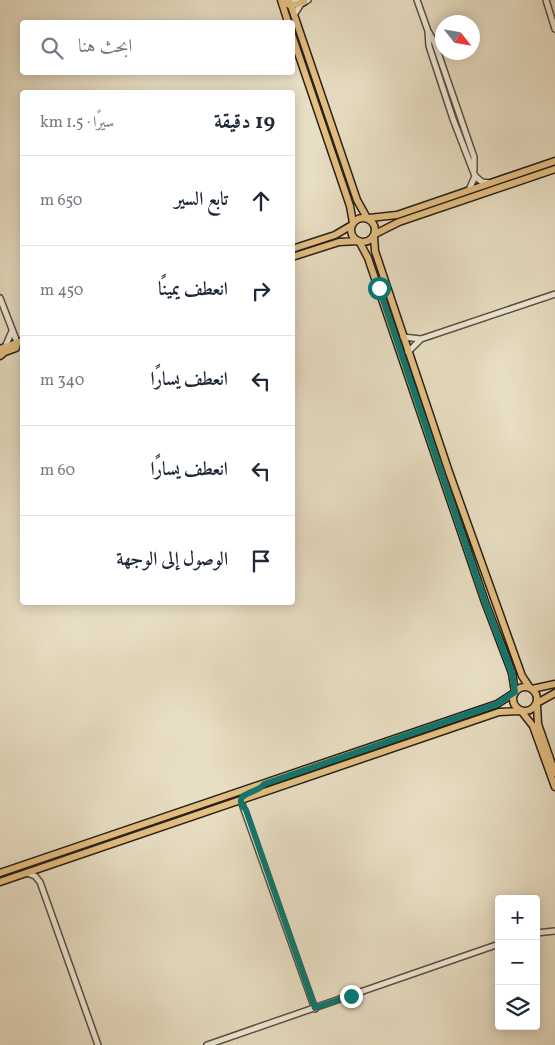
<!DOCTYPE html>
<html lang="ar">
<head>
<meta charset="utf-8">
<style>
	:root { --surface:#fff; --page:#f6f6f7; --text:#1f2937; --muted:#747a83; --line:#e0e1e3 }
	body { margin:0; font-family:Vollkorn,Amiri,serif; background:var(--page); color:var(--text); direction:rtl }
	.controls { position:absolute; right:15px; bottom:15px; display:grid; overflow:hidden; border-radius:5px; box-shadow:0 2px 12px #0003 }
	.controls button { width:45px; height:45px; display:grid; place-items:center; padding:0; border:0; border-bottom:1px solid var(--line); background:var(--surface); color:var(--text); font:25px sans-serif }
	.compass { position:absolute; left:435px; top:15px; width:45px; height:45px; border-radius:50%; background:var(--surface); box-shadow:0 2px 12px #0003; rotate:121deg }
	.stop { position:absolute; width:15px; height:15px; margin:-11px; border:4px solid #0f766e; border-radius:50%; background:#fff }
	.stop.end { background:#0f766e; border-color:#fff; box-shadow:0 1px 5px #0008 }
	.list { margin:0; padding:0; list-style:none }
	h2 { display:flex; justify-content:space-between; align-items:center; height:65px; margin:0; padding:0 20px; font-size:21px }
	h2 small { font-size:16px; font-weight:400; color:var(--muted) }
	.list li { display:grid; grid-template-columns:32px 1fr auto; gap:15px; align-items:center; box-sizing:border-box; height:90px; padding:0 20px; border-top:1px solid var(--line) }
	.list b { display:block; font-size:19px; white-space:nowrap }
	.list em { font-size:16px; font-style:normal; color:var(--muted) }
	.icon { flex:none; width:28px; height:28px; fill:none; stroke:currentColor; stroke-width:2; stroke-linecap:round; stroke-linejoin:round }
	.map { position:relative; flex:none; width:555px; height:1045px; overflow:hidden; direction:ltr }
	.search { position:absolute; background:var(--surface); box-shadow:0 2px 12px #0003; left:20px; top:20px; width:275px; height:55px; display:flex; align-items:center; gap:12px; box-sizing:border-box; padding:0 18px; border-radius:5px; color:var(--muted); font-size:19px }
	.panel { position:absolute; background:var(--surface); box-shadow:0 2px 12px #0003; left:20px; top:90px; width:275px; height:515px; border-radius:5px; direction:rtl }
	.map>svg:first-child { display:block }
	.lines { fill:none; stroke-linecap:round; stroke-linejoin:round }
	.minor-casing { stroke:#575042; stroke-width:8 }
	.major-casing { stroke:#272017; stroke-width:9 }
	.minor { stroke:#f0ead8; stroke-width:5 }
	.major { stroke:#e4bf82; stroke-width:6 }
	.route { stroke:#0f766e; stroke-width:6 }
</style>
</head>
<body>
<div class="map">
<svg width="555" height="1045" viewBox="0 0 555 1045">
	<rect width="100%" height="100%" fill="#e8dec3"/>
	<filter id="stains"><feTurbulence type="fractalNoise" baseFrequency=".004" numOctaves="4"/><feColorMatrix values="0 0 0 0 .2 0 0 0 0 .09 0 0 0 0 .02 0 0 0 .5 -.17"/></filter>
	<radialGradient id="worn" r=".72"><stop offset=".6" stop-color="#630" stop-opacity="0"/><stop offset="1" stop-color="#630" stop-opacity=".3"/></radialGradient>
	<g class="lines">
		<defs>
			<path id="minor" d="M293 0 303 2
				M417 0 428 31 434 41 474 157V170
				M546 0 555 29
				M294 15 301 4 308 0
				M428 31 429 46 453 119 475 176 469 190
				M475 176 482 182 490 183
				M0 298 17 342
				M403 337 421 339 555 294
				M5 347 12 331
				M408 352 420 340
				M241 801 315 1009
				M27 873 35 876 40 882 98 1045
				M536 933 555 931
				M207 1045 499 944"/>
			<path id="major" d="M281 0 288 22
				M282 0 291 6 304 2
				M289 0 357 200 367 218
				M292 35 350 206 353 223
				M351 230a12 12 0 1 1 24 0a12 12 0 1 1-24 0Z
				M369 218 397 215 555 161
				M375 234 399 222 555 169
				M374 237 375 251 449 472 522 676 530 688
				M359 241 368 258 485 602 512 673 515 692
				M292 249 335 235 352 225
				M292 257 339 242 358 241
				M0 349 22 341
				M0 356 5 352 16 348 17 342
				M513 699a12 12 0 1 1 24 0a12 12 0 1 1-24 0Z
				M532 689 555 684
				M537 703 555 693
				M537 705 538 724 555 773
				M522 712 533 726 555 787
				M0 873 497 704 514 693
				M0 882 499 712 520 711"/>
		</defs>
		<use href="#minor" class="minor-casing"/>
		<use href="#major" class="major-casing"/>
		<use href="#minor" class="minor"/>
		<use href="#major" class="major"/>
	</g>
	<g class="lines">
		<path class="route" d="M351 996 315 1008 246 810C229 792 259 794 264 784L497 704 515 692 512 673 485 602 379 288"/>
	</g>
	<rect width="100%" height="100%" filter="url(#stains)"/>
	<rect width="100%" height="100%" fill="url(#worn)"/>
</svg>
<div class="controls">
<button>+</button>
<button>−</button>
<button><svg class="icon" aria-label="layers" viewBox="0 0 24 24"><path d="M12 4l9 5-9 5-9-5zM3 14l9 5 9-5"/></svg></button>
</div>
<svg class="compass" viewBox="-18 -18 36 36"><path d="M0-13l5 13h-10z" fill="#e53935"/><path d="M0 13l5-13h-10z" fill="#747a83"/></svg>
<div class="stop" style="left:379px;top:288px"></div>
<div class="stop end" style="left:351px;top:996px"></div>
<div class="search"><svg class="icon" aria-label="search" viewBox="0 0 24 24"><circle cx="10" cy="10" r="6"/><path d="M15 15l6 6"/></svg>ابحث هنا</div>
<section class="panel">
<h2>19 دقيقة<small>سيرًا · 1.5 km</small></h2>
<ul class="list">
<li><svg class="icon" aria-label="ahead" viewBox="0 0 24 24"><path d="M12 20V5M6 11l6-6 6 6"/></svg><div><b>تابع السير</b></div><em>650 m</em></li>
<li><svg class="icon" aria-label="right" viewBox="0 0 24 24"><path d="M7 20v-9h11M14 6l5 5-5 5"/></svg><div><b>انعطف يمينًا</b></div><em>450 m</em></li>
<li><svg class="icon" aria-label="left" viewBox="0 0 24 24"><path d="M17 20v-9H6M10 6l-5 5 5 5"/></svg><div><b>انعطف يسارًا</b></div><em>340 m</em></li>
<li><svg class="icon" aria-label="left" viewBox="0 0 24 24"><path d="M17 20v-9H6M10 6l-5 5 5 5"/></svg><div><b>انعطف يسارًا</b></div><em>60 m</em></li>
<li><svg class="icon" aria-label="arrive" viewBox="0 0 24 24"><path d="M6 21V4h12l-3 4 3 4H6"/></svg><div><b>الوصول إلى الوجهة</b></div></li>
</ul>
</section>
</div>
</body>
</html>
